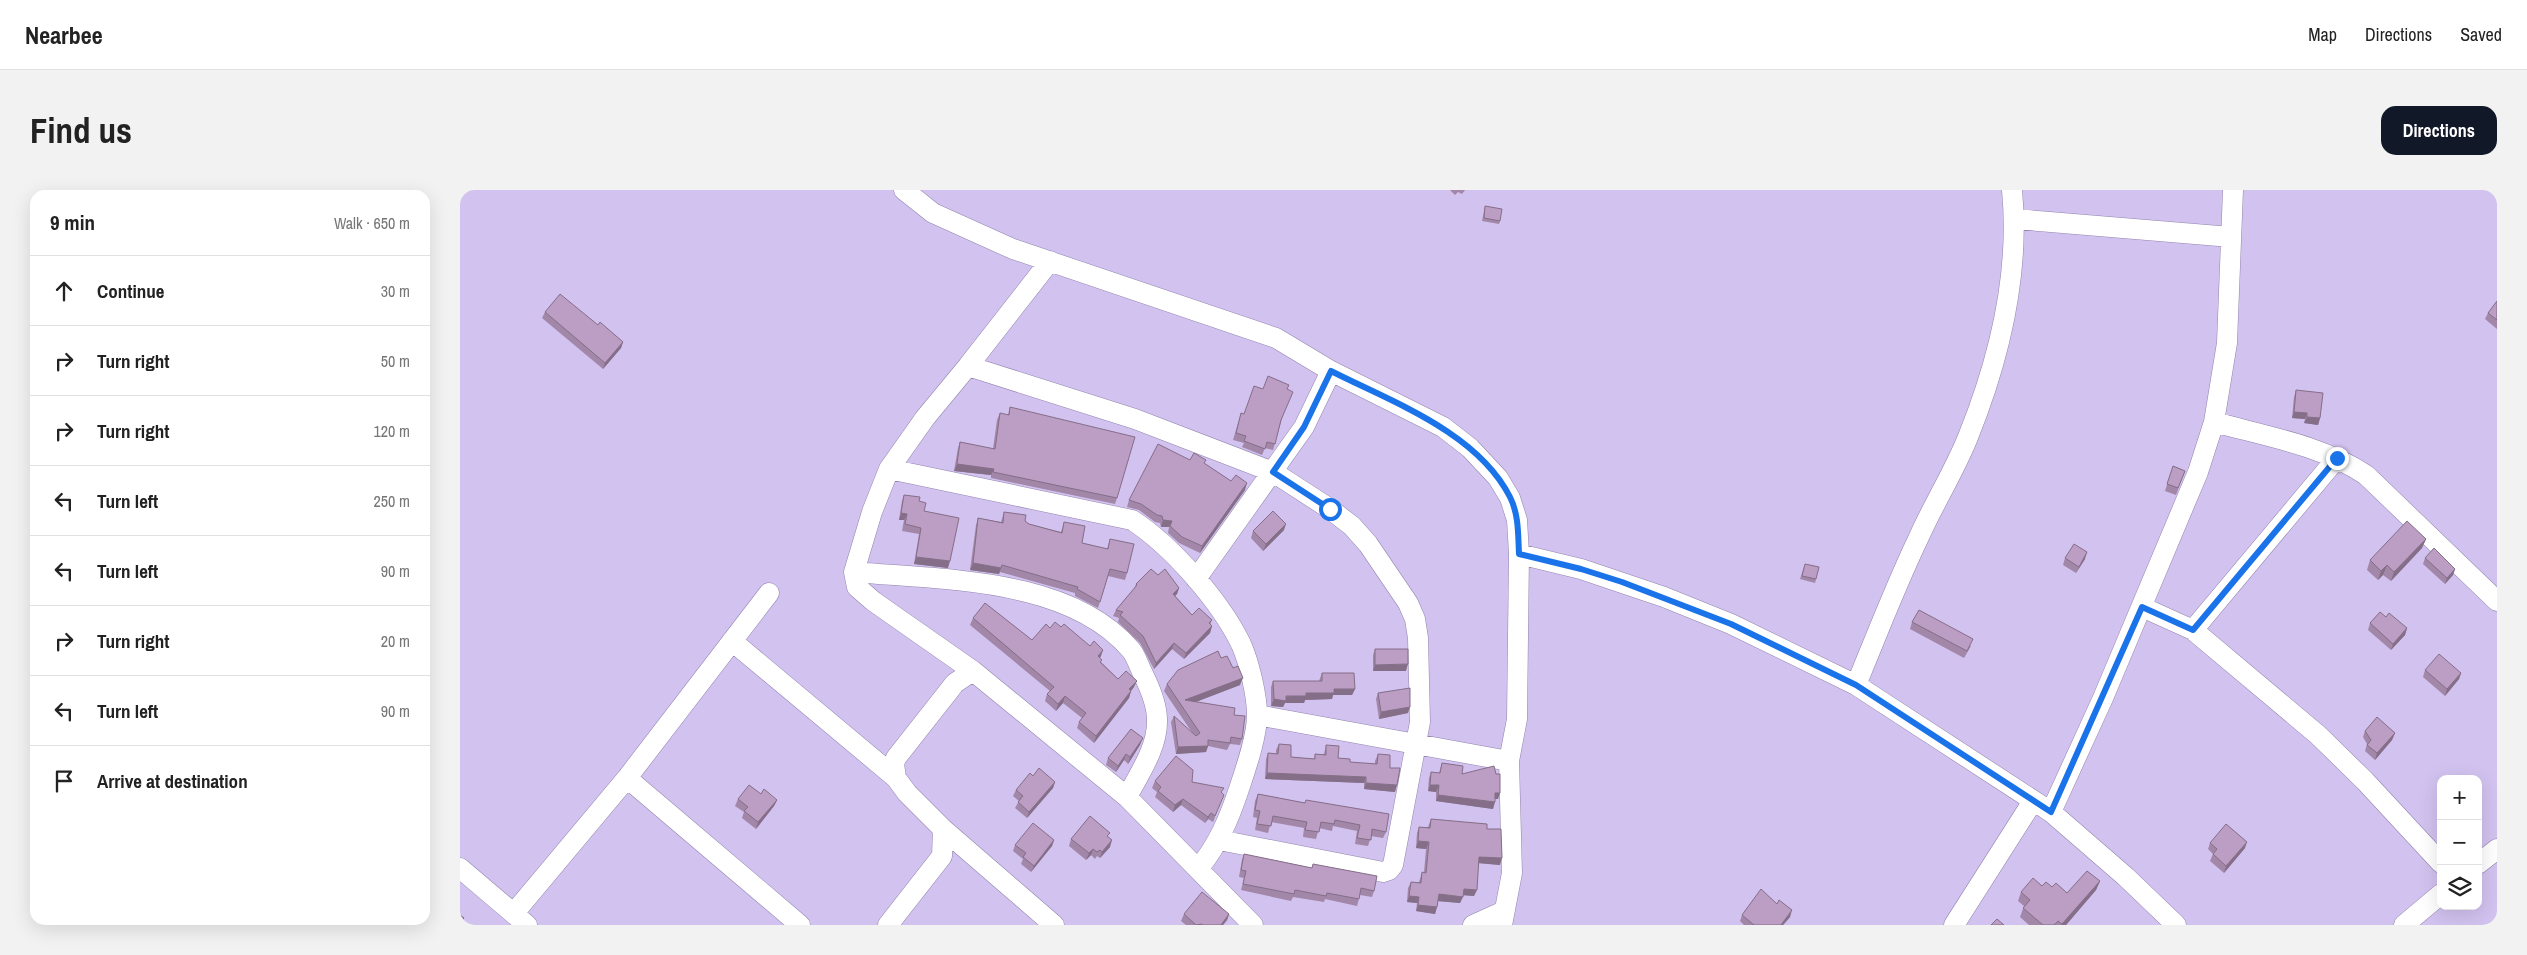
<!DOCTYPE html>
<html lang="en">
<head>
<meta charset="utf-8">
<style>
	:root { --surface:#fff; --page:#f2f2f2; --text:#222; --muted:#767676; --line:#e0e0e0; --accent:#111827 }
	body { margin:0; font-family:"Archivo Narrow",sans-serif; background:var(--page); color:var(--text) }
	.controls { position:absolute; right:15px; bottom:15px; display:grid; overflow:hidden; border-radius:10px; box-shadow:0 5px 20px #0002 }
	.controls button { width:45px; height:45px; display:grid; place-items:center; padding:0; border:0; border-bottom:1px solid var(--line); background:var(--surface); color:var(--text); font:25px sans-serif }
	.stop { position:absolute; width:15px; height:15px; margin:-11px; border:4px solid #1a73e8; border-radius:50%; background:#fff }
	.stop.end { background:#1a73e8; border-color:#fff; box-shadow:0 1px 5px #0008 }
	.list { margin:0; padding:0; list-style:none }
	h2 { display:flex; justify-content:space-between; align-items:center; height:65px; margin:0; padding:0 20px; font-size:21px }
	h2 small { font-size:16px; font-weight:400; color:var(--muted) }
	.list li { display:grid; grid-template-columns:32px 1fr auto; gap:15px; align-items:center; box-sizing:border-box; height:70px; padding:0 20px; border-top:1px solid var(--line) }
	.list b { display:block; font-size:19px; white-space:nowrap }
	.list em { font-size:16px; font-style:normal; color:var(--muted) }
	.icon { flex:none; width:28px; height:28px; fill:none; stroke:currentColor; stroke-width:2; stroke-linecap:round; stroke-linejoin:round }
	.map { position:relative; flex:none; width:2037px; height:735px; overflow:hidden; border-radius:15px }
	header { display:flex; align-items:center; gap:30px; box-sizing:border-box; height:70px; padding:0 25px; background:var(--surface); border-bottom:1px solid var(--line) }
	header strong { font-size:24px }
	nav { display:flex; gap:28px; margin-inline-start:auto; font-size:18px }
	.intro { display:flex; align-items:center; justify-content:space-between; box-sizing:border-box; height:120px; padding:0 30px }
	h1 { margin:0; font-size:35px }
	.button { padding:12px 22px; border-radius:15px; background:var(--accent); color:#fff; font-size:18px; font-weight:700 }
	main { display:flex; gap:30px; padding:0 30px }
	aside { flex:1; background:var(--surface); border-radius:15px; box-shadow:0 5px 20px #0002 }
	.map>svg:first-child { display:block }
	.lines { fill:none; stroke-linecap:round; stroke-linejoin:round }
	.minor-casing { stroke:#9284ae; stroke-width:21 }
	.minor { stroke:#fff; stroke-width:20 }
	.wall { fill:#a287a8 }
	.shaded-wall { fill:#846e88 }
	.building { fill:#bc9dc3; stroke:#846e88 }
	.route { stroke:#1a73e8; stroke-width:6 }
</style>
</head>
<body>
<header>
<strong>Nearbee</strong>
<nav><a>Map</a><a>Directions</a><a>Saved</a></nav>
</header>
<div class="intro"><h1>Find us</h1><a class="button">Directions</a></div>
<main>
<aside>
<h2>9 min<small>Walk · 650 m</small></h2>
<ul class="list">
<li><svg class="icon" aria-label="ahead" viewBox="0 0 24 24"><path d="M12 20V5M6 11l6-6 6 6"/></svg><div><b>Continue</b></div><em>30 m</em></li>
<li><svg class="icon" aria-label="right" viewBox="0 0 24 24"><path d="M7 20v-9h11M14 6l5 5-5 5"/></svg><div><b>Turn right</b></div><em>50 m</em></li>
<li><svg class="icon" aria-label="right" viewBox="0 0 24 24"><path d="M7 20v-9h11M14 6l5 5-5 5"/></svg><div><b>Turn right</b></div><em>120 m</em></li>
<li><svg class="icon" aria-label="left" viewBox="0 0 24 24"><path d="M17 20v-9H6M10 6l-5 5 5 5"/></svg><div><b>Turn left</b></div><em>250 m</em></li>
<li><svg class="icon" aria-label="left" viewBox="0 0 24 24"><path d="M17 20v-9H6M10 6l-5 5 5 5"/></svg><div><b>Turn left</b></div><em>90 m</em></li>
<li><svg class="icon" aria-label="right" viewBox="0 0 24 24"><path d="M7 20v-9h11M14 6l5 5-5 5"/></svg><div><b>Turn right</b></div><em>20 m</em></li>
<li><svg class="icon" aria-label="left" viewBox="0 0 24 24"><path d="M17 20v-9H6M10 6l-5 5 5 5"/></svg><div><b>Turn left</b></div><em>90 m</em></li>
<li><svg class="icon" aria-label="arrive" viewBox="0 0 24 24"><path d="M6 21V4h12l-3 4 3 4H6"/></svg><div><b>Arrive at destination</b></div></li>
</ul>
</aside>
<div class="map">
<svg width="2037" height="735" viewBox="0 0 2037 735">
	<rect width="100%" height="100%" fill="#d1c2ef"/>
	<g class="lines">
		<defs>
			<path id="minor" d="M444 0 473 23 553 59 816 148 871 181 983 237 1010 258 1038 288 1050 308 1057 330 1059 364 1121 379 1204 407 1271 434 1396 495 1591 622 1666 687 1716 735
				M1555 29 1771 47
				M590 71 508 176 465 228 429 279 412 322 394 382 397 397 413 411 513 481 667 607 793 735
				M508 176 675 229 813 282 870 319 892 336 908 354 948 413 955 429 958 448 960 532 933 675 929 680 923 682 759 650
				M1754 232C1805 246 1861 255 1906 285L2037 411
				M429 279 672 330C712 356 760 411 781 454 789 472 797 505 797 525 797 546 786 578 779 599 769 629 758 655 738 679
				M394 382C481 390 609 387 671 460 676 466 679 476 683 484 690 498 697 514 697 530 698 557 679 584 667 607
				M736 389 844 237 871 181
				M1682 417 1733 440 1858 545 1905 591 1981 673
				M1733 440 1877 268
				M272 451 436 588
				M513 481 495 493 436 568 434 574 436 588 447 603 483 639 594 735
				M1396 495C1416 447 1435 397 1458 349 1473 315 1494 282 1508 247 1539 170 1560 83 1552 0
				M797 525 1049 571
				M167 588 340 735
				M1591 622 1643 508 1738 282 1754 232 1767 153 1773 0
				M2018 674 2037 659
				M0 678 67 735
				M54 723 167 588 309 403
				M428 735 482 666 483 639
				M1013 735 1044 721
				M1042 735 1052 683 1049 571 1057 529 1059 364
				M1494 735 1573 611
				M1944 735 1981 704"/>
		</defs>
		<use href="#minor" class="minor-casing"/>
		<use href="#minor" class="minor"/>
	</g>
	<path class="wall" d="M990 0H1005L1002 4 998 2 995 5Z
		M1025 16 1040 31 1039 34 1022 31Z
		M2037 111V139L2025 129 2028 123Z
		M85 122 163 152 161 158 143 179 82 128Z
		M803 199H827L821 232 813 260 805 258 802 265 782 257 784 253 773 250 781 223 784 224Z
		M1836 200 1860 228 1858 235 1844 233 1845 229 1832 228 1834 207Z
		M550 217 657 308 655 314 531 288V285L494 281 498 258 500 252 533 259 537 230 540 223 548 225Z
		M730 270 745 274 785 300 740 363 719 353 708 343 709 337H701L700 333 695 332 679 320 667 317 669 310Z
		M1713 276 1725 281 1716 305 1705 301Z
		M444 305 459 311 464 321 488 378 454 374 459 344 442 341 444 330H439L442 311Z
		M544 322 569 334 601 342 604 332 622 353 647 359 650 349 667 383 665 390 648 386 638 418 615 406V403L540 382 539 384 510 380 516 335 518 328 541 332Z
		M824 340 803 361 791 348 793 341Z
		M1966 349 1962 358 1931 391 1923 385 1918 390 1907 380 1910 370Z
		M1605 368 1625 369 1616 383 1603 375Z
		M1965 368 1995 379 1993 385 1985 394 1963 374Z
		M1345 374 1356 389 1355 393 1340 389Z
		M698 385 719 398 717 404 715 406 732 425 752 430 750 435 752 436 750 443 724 469 712 459 694 479 680 453 658 432 659 428 653 426 656 420 674 399 676 394Z
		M1926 427 1947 438 1945 445 1931 460 1908 440 1910 433Z
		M513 428 572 450 590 438 601 437 641 466 640 468 641 472 658 489 674 497 671 501 669 508 634 553 617 538 619 532 622 528 603 513 596 521 585 511 587 504 590 501 510 435Z
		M1452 432 1511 456 1504 468 1450 439Z
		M915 459 946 481H913V465Z
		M761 468 780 495 735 512 774 525 782 549 780 555 770 554 767 560 748 556 746 562 716 564 711 532 714 526 733 544 704 501 707 494Z
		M1965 480 2001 483 1999 489 1985 506 1963 487Z
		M862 483 895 499 892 505H873L872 509 845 510 844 513H825L823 517 811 516V497L813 491H859Z
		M918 503 948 523 919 529 916 509Z
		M1905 541 1935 543 1932 550 1915 570 1905 561 1907 554 1903 547Z
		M819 554 831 567 854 569 855 564H864L866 555 878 568 890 572 915 574V571L918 564 930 578 935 602 904 599V593L805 589 806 569 808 563 816 564V560Z
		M680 555 668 574 664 570 656 582 646 575 648 568Z
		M982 573 1002 584 1038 609H1035L1033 619 976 611V602L968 601 969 588 971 582 979 583Z
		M573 586 595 592 593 598 567 628 555 618 559 611 553 606 556 600Z
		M695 591 732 592 762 603 754 630 753 632 748 629 745 633 721 615 713 622 695 607 697 602 692 598Z
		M301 604 317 610 314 616 296 639 282 628 284 622 275 616 278 609Z
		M798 604 845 613 846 610 926 642 923 648 911 646 908 656 895 654 897 641 873 636 872 641 859 638 856 649 843 647 844 638 811 632 808 643 795 640 797 628 793 627 795 611Z
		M971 629 1027 639 1040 675 1019 673 1014 706 1003 705 1000 713 978 711 977 717 975 724 956 721 957 713 947 712 948 698 951 692H959L962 682H964L966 659 956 658 957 643 959 637H968Z
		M648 647 650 657 640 668 637 666 635 669 631 665 626 670 609 656 611 649Z
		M594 650 592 656 571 682 561 674 563 669 553 661 555 655Z
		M1750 653 1785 658 1764 683 1750 671 1753 664 1748 659Z
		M784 664 852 678 853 674 914 701 912 707 900 705 897 716 865 709 864 712 833 707 831 711 781 700 784 688 779 687 782 670Z
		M1640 691 1636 700 1606 735H1569L1560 727 1564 716 1558 711 1561 702 1582 696 1592 697 1607 703Z
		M724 724H769L767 730 763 735H726L721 731Z
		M1282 725 1330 727 1323 735H1284L1280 731Z"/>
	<path class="shaded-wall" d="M163 152 161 158 143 179 145 173Z
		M1834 222 1847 223 1845 229 1832 228Z
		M1847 227 1860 228 1858 235 1844 233Z
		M497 274 534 279 531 285 494 281Z
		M787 293 785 300 740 363 742 356Z
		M441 323 447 324 444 330H439Z
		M703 330 712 331 709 337H701Z
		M826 334 824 340 803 361 806 354Z
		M1966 349 1962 358 1931 391 1934 382Z
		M1627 362 1625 369 1616 383 1619 377Z
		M456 367 490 371 488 378 454 374Z
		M513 373 541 378 539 384 510 380Z
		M1927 375 1923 385 1918 390 1921 381Z
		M1995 379 1993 385 1985 394 1987 388Z
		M719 398 717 404 711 410 713 404Z
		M752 436 750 443 724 469 726 463Z
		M1947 438 1945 445 1931 460 1933 454Z
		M714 453 712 459 694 479 696 473Z
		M643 460 641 466 635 472 638 466Z
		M948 474 946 481H913L915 475Z
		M2001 483 1999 489 1985 506 1987 499Z
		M783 488 780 495 723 517 725 510Z
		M677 491 674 497 667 506 669 499Z
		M874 499H895L892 505H873L872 509 845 510 844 513H825L823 517 811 516 814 509Z
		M671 501 669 508 634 553 636 546Z
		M605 506 603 513 596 521 598 514Z
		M950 517 948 523 919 529 921 522Z
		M1935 543 1932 550 1915 570 1917 563Z
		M683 548 680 555 668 574 670 567Z
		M748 556 746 562 716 564 718 557Z
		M666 564 664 570 656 582 658 576Z
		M807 583 906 587 904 593 805 589Z
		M595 592 593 598 567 628 569 622Z
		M906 593 937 595 935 602 904 599Z
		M970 595H979L976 602 968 601Z
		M1035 603H1040L1038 609H1033Z
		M978 605 1035 612 1033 619 976 611Z
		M723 609 721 615 713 622 715 615Z
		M317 610 314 616 296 639 298 632Z
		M751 623 748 629 745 633 748 627Z
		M594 650 592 656 571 682 574 676Z
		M652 650 650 657 640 668 642 662Z
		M958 651 969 652 966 659 956 658Z
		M1787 652 1785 658 1764 683 1766 676Z
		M633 659 631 665 626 670 629 663Z
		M1019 667 1042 668 1040 675 1017 673Z
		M1640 691 1636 700 1606 735H1601Z
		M1004 699 1017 700 1014 706 1001 705Z
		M979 704 1003 707 1000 713 977 711Z
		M949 706 959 707 957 713 947 712Z
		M958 715 977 717 975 724 956 721Z
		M1332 720 1330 727 1323 735H1321Z
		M769 724 767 730 763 735H761Z"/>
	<path class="building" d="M1025 16 1042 19 1040 31 1024 28Z
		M100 104 138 135 140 132 163 152 145 173 85 122Z
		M2037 111V130L2028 123Z
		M808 186 829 195 827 199 833 202 821 230 815 254 807 252 805 259 784 251 786 246 776 243 781 223 784 224 794 196 803 199Z
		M1836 200 1863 203 1860 228 1847 227V223L1834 222Z
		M550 217 675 247 657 308 533 282 534 279 497 274 500 252 535 259 540 223 549 225Z
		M698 254 730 270 734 263 746 270 744 273 771 291 776 285 787 293 742 356 722 347 710 336 712 331 703 330 702 326 697 325 681 314 669 310Z
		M1713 276 1725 281 1718 298 1707 294Z
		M444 305 460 307 459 311 466 313 464 321 499 328 490 371 456 367 461 338 445 334 447 324 441 323Z
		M813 321 826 334 806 354 793 341Z
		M544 322 566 325 565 331 569 334 602 343 604 332 625 336 622 353 648 359 650 349 674 354 667 383 650 379 640 412 617 399 618 397 542 375 541 378 513 373 518 328 543 333Z
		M1947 331 1966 349 1934 382 1927 375 1921 381 1910 370Z
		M1614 354 1627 362 1619 377 1605 368Z
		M1974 358 1995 379 1987 388 1965 368Z
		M1345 374 1359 377 1356 389 1342 386Z
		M691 379 698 385 705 379 719 398 713 404 732 425 739 418 752 430 749 433 752 436 726 463 714 453 696 473 683 446 660 425 663 422 656 420 677 395 676 394Z
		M525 413 572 450 586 434 590 438 595 432 601 437 604 434 630 456 634 451 643 460 638 466 642 470 640 472 658 489 666 481 677 491 669 499 671 501 636 546 619 532 626 523 605 506 598 514 587 504 594 497 513 428Z
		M1459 420 1513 449 1507 461 1452 432Z
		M1920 422 1926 427 1929 423 1947 438 1933 454 1910 433Z
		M915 459H948V474L915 475Z
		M758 461 761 468 767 466 773 478 778 476 783 488 725 510 775 518 774 525 785 526 782 549 771 547 770 553 748 550V556L718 557 714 526 736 546 740 543 707 494 718 480Z
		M1979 464 2001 483 1987 499 1965 480Z
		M862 483H894L895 499H874V503H846V506H826V511L814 509 813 491H862Z
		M950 498V517L921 522 918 503Z
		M1917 527 1935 543 1917 563 1907 555 1911 550 1905 541Z
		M671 539 683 548 670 567 666 564 658 576 648 568Z
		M819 554 831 555V567L855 569V564L866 565V555L879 556 878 568 890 569V572L917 574 918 564 930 565V578H940L937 595 906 593V587L807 583 808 563 818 564Z
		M716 566 733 580 732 592 764 598 761 602 764 605 755 626 751 623 748 627 723 609 715 615 698 601 701 597 695 591Z
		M982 573 1003 576 1002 584 1034 576 1036 584H1040V603H1035V612L978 605 979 595H970L971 582 980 583Z
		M579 578 595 592 569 622 558 612 563 606 556 600 570 583 573 586Z
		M289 595 301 604 304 599 317 610 298 632 284 621 288 617 278 609Z
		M798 604 845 613 846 610 929 624 926 642 912 639 911 650 897 648 900 635 875 630 874 634 861 632 859 642 845 640 847 632 813 626 811 636 797 634 800 621 795 620Z
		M630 626 650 643 647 646 652 650 642 662 640 660 637 662 633 659 629 663 611 649Z
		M971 629 1027 634V639H1041L1042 668 1019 667 1017 700 1004 699 1003 707 979 704 977 717 958 715 959 707 949 706 951 692 961 693 962 682 966 683 969 652 958 651 959 637 970 638Z
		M573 633 594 650 574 676 563 667 566 663 555 655Z
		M1766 634 1787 652 1766 676 1753 664 1757 659 1750 653Z
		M784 664 852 678 853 674 917 686 914 701 901 698 899 709 867 703 866 706 835 700 834 704 783 694 786 681 781 680Z
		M1627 681 1640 691 1602 734 1598 731 1594 735H1583L1563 718 1570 710 1561 702 1573 688 1582 696 1586 692 1592 697 1596 693 1607 703Z
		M1301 699 1317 714 1319 710 1332 720 1321 735H1294L1282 725Z
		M742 702 769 724 761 735H743L742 734 736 735 724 724Z
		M0 725 4 728 0 733Z
		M1537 729 1544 735H1531Z"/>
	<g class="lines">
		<path class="route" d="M870 319 813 282 844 237 871 181C932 212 1017 242 1050 307 1059 325 1058 345 1059 364L1121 379 1162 392 1271 434 1396 495 1591 622 1682 417 1733 440 1877 268"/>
	</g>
</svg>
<div class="controls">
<button>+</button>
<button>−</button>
<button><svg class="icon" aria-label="layers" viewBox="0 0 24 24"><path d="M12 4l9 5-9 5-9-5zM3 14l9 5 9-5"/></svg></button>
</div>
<div class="stop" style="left:870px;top:319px"></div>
<div class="stop end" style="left:1877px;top:268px"></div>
</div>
</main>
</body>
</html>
